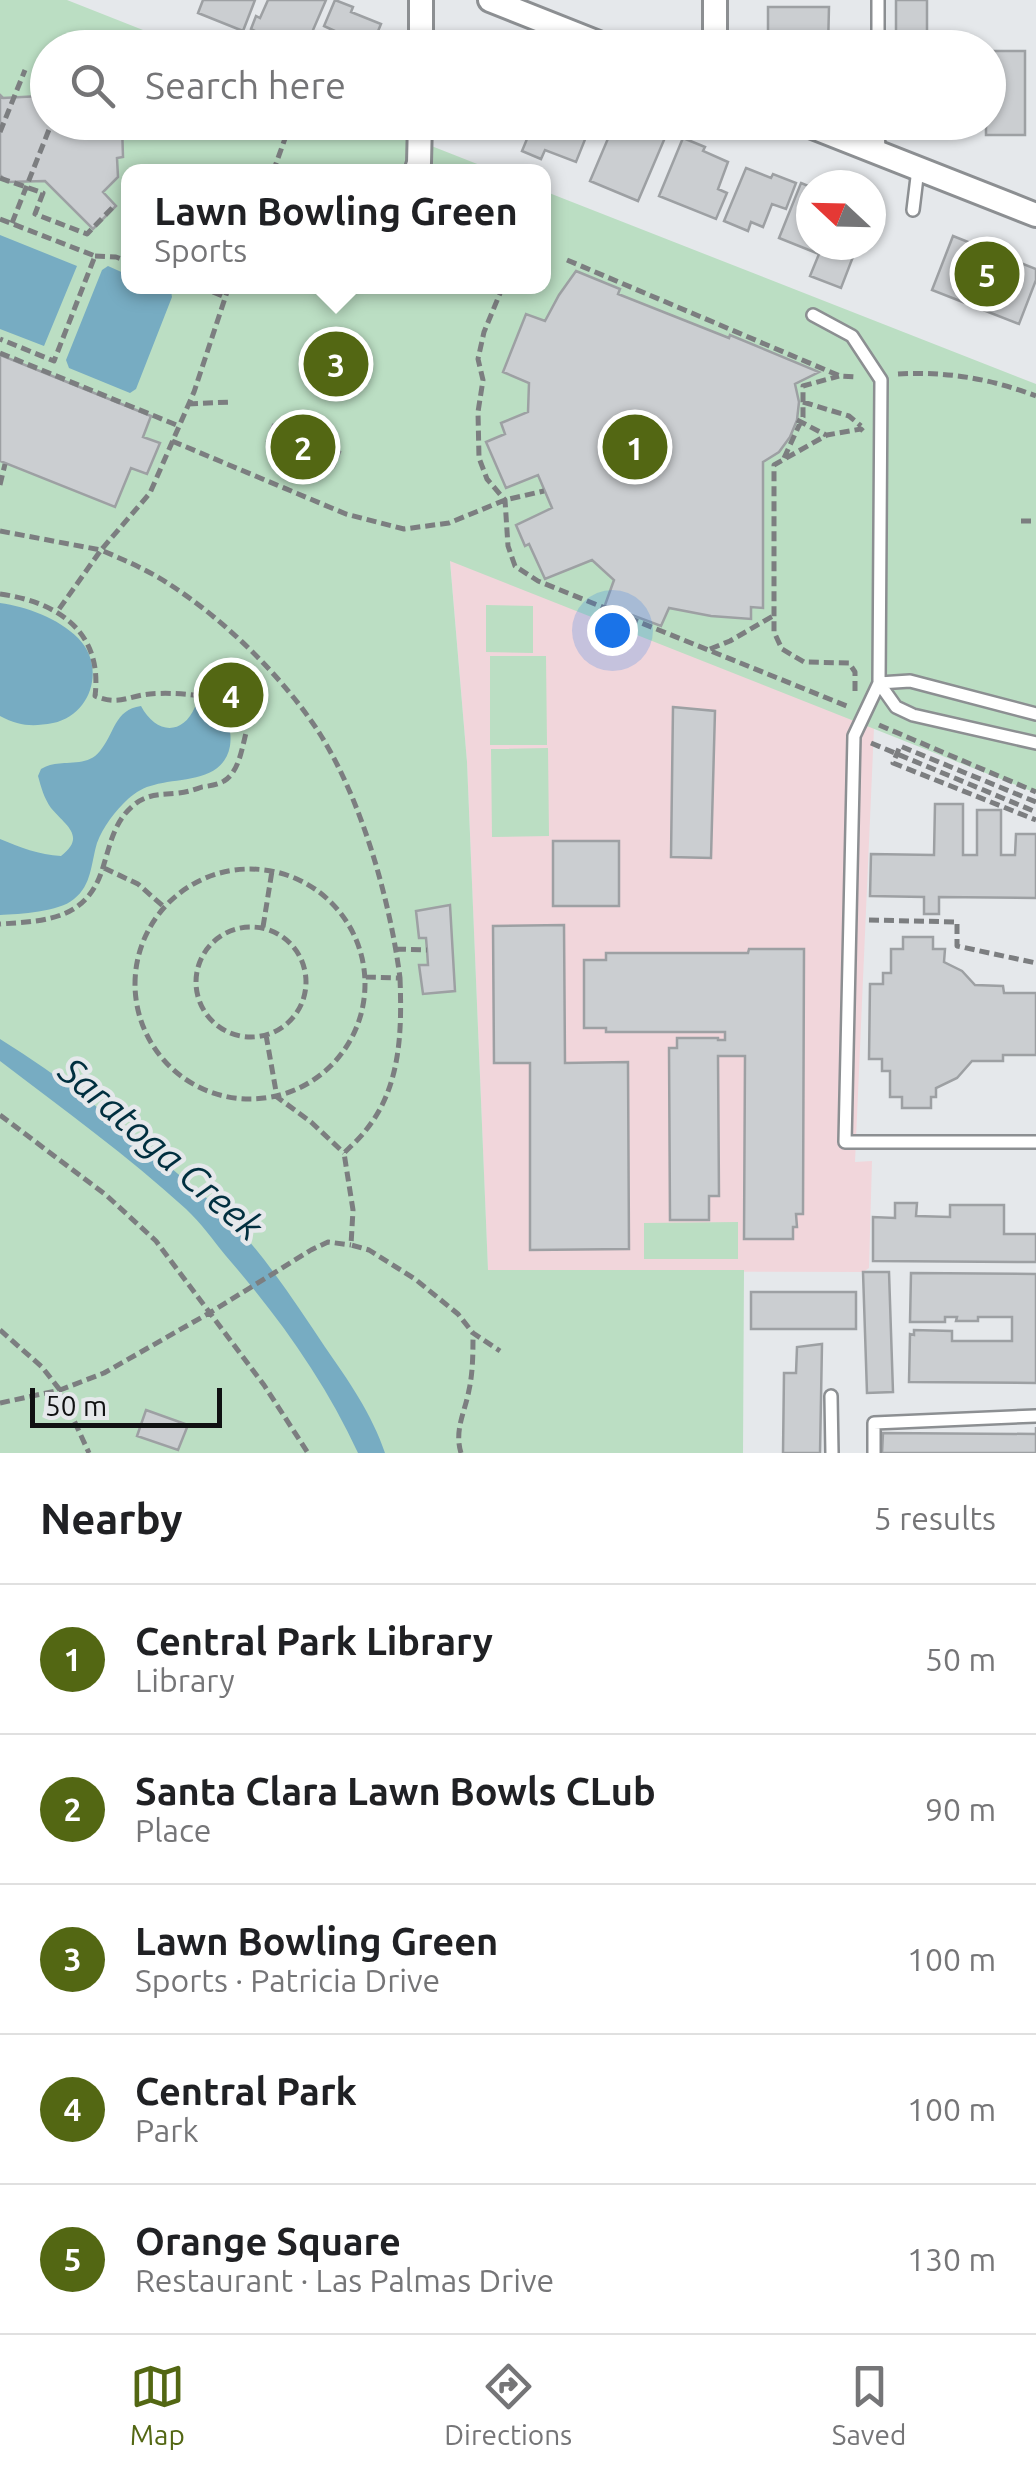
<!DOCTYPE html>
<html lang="en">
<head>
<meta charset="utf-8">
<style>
	:root { --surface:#fff; --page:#f6f6f6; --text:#202124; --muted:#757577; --line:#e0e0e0; --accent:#536713 }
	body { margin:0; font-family:Ubuntu,sans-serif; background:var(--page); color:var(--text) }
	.compass { position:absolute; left:796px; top:170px; width:90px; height:90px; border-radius:50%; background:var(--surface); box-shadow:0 2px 8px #0004; rotate:292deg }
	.scale { position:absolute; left:30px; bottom:25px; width:192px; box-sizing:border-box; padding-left:10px; border:5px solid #101112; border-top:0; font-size:28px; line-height:35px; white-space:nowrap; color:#101112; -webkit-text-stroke:8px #e5e8eb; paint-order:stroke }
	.you { position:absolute; left:612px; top:630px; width:35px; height:35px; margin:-25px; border:8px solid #fff; border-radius:50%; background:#1a73e8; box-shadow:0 0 0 15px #1a73e833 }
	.badge { display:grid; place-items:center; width:65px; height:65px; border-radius:50%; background:var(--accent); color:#fff; font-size:32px; font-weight:700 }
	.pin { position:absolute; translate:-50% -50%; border:5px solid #fff; box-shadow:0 2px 10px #0006 }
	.popup { position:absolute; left:121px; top:164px; width:430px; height:130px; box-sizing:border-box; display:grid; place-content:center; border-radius:20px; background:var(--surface); filter:drop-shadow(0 2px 8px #0005); font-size:32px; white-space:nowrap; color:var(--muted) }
	.popup b { font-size:38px; color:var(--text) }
	.popup::after { content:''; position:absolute; left:50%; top:100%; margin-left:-20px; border:20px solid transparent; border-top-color:var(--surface) }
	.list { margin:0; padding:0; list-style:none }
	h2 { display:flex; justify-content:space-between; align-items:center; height:130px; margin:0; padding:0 40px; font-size:42px }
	h2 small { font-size:32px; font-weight:400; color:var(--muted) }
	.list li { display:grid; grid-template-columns:65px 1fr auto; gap:30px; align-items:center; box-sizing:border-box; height:150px; padding:0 40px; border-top:2px solid var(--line) }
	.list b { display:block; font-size:38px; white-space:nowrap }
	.list p { margin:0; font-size:32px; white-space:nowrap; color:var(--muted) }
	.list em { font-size:32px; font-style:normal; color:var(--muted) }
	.icon { flex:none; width:55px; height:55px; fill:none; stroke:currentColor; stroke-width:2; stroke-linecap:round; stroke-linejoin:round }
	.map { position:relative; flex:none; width:1036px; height:1453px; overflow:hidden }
	.search { position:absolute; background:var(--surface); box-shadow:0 2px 8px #0004; left:30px; right:30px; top:30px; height:110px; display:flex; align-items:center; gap:25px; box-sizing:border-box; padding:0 35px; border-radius:55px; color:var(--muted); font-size:38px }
	.sheet { height:880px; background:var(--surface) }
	nav { display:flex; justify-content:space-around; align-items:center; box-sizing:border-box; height:140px; border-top:2px solid var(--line); background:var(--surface); font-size:28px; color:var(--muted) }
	nav a { display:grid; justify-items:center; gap:5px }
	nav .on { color:var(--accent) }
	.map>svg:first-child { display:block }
	.education { fill:#f1d6db }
	.green { fill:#bbdec3 }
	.water { fill:#77acc2 }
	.building { fill:#cbced1; stroke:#9da0a3; stroke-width:2.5 }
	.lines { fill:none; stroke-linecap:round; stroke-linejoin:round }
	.service-casing { stroke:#8c8f92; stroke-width:16 }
	.minor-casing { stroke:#8c8f92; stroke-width:28 }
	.path { stroke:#7c7e80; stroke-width:5; stroke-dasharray:10 5; stroke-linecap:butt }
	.service { stroke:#fff; stroke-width:11 }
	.minor { stroke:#fff; stroke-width:22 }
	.labels { text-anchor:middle; stroke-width:9; stroke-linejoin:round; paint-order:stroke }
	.water-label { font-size:38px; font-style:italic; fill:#002f3f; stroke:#e5e8eb }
</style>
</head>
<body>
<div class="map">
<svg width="1036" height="1453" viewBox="0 0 1036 1453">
	<rect width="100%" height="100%" fill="#e5e8eb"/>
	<path class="education" d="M450 560 874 728 855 1162 872 1161 869 1268 863 1272 488 1271 467 762Z"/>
	<path class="green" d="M0 0H67L186 47 48 48V122L373 123 495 171 128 172V286H544V191L1036 384V793L450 561 467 762 488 1270H744L743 1453H0Z
		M486 605 533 606V653L486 652Z
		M490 656H546L547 745H490Z
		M548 748 549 836 492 837 491 749Z
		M738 1222V1259H644V1223Z"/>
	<path class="water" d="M0 235 77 266 44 346 0 329Z
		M108 266 128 275V286L159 287 171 291 172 297 136 389 130 393 69 368 66 360 102 270Z
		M0 603C27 607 58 618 78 638 106 666 92 715 53 723 32 727 19 726 0 716Z
		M141 706C155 733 182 737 195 707 208 708 220 711 227 724 231 730 231 739 230 746 223 783 181 777 154 785 144 787 136 792 128 799 115 811 103 827 97 843 91 863 92 885 74 899 59 912 20 914 0 915V839C20 847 39 855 61 856 87 836 65 825 51 808 44 798 41 787 38 776L41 769C60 757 85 770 100 751 115 733 114 710 141 706Z
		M0 1039C61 1077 117 1121 171 1168 188 1183 207 1197 223 1213 262 1251 295 1302 325 1347 348 1380 372 1414 385 1453H358C325 1381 278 1316 226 1256 213 1240 201 1223 186 1209 128 1156 63 1109 0 1061Z"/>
	<path class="building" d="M203 0H255L243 31 198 13Z
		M268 0H326L307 44 291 38 288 47 254 33 255 31 251 29 256 16 260 18Z
		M335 0 353 7 351 12 381 24 371 48H331L337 32 324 26Z
		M896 0H927V33H896Z
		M768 7H829L828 48H790V33H768Z
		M988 51H1025V135H986V122H988Z
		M0 95 3 98 41 96 48 103V122H115V125H122L123 157 117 158 118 177 103 192 116 206 93 229 45 181 7 182 0 175Z
		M534 122H592L576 162 545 150 541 159 522 151Z
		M615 122H641L667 133 638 201 590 181Z
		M683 138 705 147 703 151 728 162 718 189 727 193 716 219 659 196Z
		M746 168 771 178 773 174 796 183 786 209 772 204 763 227 751 222 748 231 724 221Z
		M801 183 811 187V245H846L856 249 841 288 810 276 819 254 779 238Z
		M953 236 1036 269V280L1019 324 932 290Z
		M576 271 620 289 618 294 729 338 730 335 819 372 795 384 799 402 797 420 790 437 779 452 763 462V608L751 607V619L711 616 669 608 661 626 605 605 614 580 592 560 545 579 529 544 525 546 516 525 552 508 538 475 506 488 486 442 505 434 501 423 528 412 529 383 503 372 526 314 545 321 559 295Z
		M0 355 151 416 143 437 160 443 147 474 131 468 115 507 0 461Z
		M273 425 340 452 334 467 267 441Z
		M673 707 715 711 711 858 671 857Z
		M935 804H963V855H977V810H1001V855H1015L1016 834H1036V898L939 897V914H924V897L870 896 871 854 934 855Z
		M553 841H619V906H553Z
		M450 905 455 991 423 994 419 965H428L427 950 426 938H419L416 911Z
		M564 925 565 1063 628 1062 629 1249 530 1250V1063H494L493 926Z
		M903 937H933V949H945L944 962 962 971 975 985 1003 986 1004 993H1036V1055H1003V1061H972L957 1078 936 1088V1097H931V1108H902V1097H890V1071H882V1059H869L870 984H883V973H891V949H903Z
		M749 949H804L803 1214H796L797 1227H793V1239H744L745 1056H718L719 1196H709V1220H670L669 1048H677V1038H718V1040H725V1032H606V1028H584V960H606V953H748Z
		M895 1203H917L916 1216 950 1217V1205H1004V1234H1036V1262L873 1261V1217L895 1218Z
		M863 1272H889L893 1392 867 1393Z
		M911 1273 1036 1274V1383L909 1382 910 1334 914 1335V1330L952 1331V1341H1012V1317H978V1321H956L957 1317H945V1322H910Z
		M751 1292H856V1329H751Z
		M822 1344 820 1453H783L784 1373H796L797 1347Z
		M146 1410 188 1425 178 1450 137 1436Z
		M1036 1427V1453H882L883 1433 1036 1434Z"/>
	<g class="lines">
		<defs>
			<path id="service" d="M878 0V48
				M878 122 879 154
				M913 210 918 169
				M813 315 852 336 881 380 879 683 854 736 845 1142H1036
				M879 683 896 707 913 715 1036 743
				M879 683 910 681 1036 714
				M831 1396 832 1453
				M874 1453V1423L1036 1416"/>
			<path id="minor" d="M490 0 611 48
				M421 48V0
				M715 48V0
				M800 122 1036 215
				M416 172 419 163 420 122"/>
		</defs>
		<use href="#service" class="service-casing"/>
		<use href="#minor" class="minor-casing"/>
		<path class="path" d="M0 132 25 70
			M273 172 287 133
			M0 178 43 193 35 214 87 234 113 207
			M0 219 95 256 54 361 0 339
			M12 223 52 122
			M95 256 116 257 128 261
			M567 260 840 376 856 377
			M199 286 225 297
			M229 286 194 392 150 493 101 550C124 560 148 570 169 584 225 620 284 678 320 734 362 801 390 900 400 978L365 977
			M503 286 484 332 478 359 483 380 478 412 479 458 487 479 505 500 508 546 515 566 538 581 849 707
			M0 353 179 426
			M898 374C946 371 992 379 1036 396
			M803 402 849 416 861 426
			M188 404 231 402
			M797 420 826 435
			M172 441 346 514 404 529 449 523 505 500 544 491
			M784 458 803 417V386L839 376
			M0 485 5 464
			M1021 521H1036
			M0 531 101 550 57 612
			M0 594C58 602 103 632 95 696 119 706 127 696 150 694 170 692 222 694 236 710 241 715 243 727 246 733 242 748 239 772 224 781 218 785 208 786 202 787 194 790 187 792 179 793 163 795 149 793 135 804 115 820 111 841 104 864 89 919 49 921 0 924
			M710 649 730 641 773 616
			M855 691V672L849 663 804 662 782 649 774 632V465L827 435 861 429 863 431
			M879 725 1036 792
			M871 743 1036 812
			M1036 802 900 746 893 763 1036 820
			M104 868 138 884 164 907
			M135 984a115 115 0 1 1 230 0a115 115 0 1 1-230 0Z
			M869 920 957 922V946L1036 963
			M263 927 272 871
			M196 982a55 55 0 1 1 110 0a55 55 0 1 1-110 0Z
			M396 949 427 950
			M400 978C402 1031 401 1087 366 1130 360 1138 351 1146 344 1153L353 1210 351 1245 369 1250 415 1279 458 1314 473 1333 500 1351
			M266 1035 277 1097 311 1122 344 1153
			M0 1115 106 1195 156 1241 264 1385 308 1453
			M0 1330 42 1367 60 1390 89 1453
			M0 1403 60 1390 104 1373 211 1312 311 1250 328 1242 351 1245
			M461 1453C454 1430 465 1412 469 1390 473 1372 473 1352 473 1333"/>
		<use href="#service" class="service"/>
		<use href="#minor" class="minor"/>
	</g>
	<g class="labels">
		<g class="water-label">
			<text transform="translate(161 1149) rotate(41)" y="13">Saratoga Creek</text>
		</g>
	</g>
</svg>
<svg class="compass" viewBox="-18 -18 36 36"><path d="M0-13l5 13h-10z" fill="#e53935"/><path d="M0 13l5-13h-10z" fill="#757577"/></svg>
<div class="scale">50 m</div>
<div class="you"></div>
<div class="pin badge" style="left:635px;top:447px">1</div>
<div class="pin badge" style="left:303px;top:447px">2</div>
<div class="pin badge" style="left:336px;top:364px">3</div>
<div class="popup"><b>Lawn Bowling Green</b>Sports</div>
<div class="pin badge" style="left:231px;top:695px">4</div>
<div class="pin badge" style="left:987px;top:274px">5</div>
<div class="search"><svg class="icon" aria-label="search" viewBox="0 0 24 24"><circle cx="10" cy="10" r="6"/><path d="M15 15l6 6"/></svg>Search here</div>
</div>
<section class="sheet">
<h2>Nearby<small>5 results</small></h2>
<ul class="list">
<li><span class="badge">1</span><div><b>Central Park Library</b><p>Library</p></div><em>50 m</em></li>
<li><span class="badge">2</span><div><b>Santa Clara Lawn Bowls CLub</b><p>Place</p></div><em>90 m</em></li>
<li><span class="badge">3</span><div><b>Lawn Bowling Green</b><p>Sports · Patricia Drive</p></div><em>100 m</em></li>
<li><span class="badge">4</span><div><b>Central Park</b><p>Park</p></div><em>100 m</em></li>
<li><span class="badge">5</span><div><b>Orange Square</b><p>Restaurant · Las Palmas Drive</p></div><em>130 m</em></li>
</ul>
</section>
<nav>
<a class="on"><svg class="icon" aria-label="map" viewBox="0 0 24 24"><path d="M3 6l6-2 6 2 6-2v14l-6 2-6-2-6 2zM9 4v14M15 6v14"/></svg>Map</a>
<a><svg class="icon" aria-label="directions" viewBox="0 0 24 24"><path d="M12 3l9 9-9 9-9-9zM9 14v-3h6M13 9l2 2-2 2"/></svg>Directions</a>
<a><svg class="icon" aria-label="saved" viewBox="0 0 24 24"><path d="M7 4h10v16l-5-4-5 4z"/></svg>Saved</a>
</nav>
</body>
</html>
